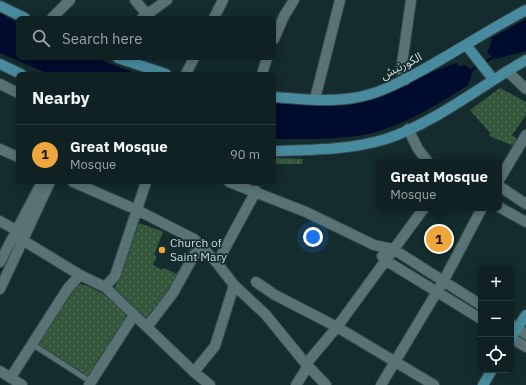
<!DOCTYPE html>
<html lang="en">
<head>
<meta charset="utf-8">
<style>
	:root { --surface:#0f2122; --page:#1d2e2f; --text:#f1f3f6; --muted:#9ba3a5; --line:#2f3e40; --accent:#efa73d }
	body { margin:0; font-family:"IBM Plex Sans","Noto Sans Arabic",sans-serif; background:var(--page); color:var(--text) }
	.controls { position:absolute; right:12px; bottom:12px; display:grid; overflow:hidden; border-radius:6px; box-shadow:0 2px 10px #0003 }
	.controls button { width:36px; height:36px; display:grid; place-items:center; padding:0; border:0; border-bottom:1px solid var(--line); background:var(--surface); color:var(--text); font:20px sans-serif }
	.you { position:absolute; left:313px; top:237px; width:14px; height:14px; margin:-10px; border:3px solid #fff; border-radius:50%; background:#1a73e8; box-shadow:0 0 0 6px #1a73e833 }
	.badge { display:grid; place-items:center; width:26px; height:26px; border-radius:50%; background:var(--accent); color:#111; font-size:13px; font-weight:700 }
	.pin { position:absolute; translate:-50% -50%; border:2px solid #fff; box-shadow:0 1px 4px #0006 }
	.popup { position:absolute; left:376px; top:159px; width:126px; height:52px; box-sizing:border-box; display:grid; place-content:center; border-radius:6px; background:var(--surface); filter:drop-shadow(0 1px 3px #0005); font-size:13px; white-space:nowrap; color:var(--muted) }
	.popup b { font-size:15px; color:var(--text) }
	.popup::after { content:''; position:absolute; left:50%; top:100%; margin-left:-8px; border:8px solid transparent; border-top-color:var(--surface) }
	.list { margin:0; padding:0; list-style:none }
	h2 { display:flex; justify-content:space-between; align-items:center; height:52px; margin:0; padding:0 16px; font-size:17px }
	h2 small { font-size:13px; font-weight:400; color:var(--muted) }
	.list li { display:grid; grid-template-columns:26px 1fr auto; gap:12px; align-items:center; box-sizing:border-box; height:60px; padding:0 16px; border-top:1px solid var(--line) }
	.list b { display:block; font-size:15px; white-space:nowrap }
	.list p { margin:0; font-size:13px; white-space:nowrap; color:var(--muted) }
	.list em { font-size:13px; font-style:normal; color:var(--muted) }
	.icon { flex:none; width:22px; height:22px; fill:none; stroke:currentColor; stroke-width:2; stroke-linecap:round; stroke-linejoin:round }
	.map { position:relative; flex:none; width:526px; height:385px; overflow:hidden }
	.search { position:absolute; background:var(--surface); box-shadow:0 2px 10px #0003; left:16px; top:16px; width:260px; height:44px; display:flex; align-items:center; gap:10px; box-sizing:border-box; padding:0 14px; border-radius:6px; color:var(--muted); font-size:15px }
	.panel { position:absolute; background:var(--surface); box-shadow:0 2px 10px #0003; left:16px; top:72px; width:260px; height:112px; border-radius:6px }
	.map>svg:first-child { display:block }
	.grass { fill:url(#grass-dots) }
	.water { fill:#000c2d }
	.pier { fill:#142c2e }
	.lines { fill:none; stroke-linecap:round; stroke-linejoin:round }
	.stream { stroke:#000c2d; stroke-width:2.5 }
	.service-casing { stroke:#35484a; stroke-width:7 }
	.minor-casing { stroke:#35484a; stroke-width:12 }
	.secondary-casing { stroke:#35484a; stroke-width:12 }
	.service { stroke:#597375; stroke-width:5 }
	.minor { stroke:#597375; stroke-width:10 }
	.secondary { stroke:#498b9e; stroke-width:10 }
	.poi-dot { fill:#efa73d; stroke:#142c2e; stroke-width:1.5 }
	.labels { text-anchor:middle; stroke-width:3.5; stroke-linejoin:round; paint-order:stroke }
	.street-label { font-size:12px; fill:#ccdadb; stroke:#142c2e }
	.poi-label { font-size:12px; fill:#ccdadb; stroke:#142c2e; text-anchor:start }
</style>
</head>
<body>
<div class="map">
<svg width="526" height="385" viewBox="0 0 526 385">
	<defs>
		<pattern id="grass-dots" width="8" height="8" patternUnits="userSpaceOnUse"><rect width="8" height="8" fill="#34573c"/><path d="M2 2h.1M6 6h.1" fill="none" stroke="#506f58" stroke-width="1.8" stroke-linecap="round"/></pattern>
	</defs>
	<rect width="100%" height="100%" fill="#142c2e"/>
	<path class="grass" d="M500 88 526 102V115L512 135 517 139 514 146 489 136 490 133 470 110Z
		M274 158 303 159 302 164H274Z
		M139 223 183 239 163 232 154 255 157 256 153 265 162 270 163 268 177 274 191 247 196 246 149 321 114 290Z
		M81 284C97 288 123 304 128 320L91 380 37 345 72 289Z"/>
	<path class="water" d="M0 13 18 23V58H96L137 74H49L0 53Z
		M526 19V51L496 59 487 53 491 38Z
		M457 63 458 66 465 65 473 71 468 85C439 104 398 129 363 135 334 140 303 139 274 139V103C314 104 354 108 392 92 414 82 433 69 457 63Z"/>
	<path class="pier" d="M491 38 492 40 487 53 496 59 523 53 519 56 495 61 485 53 489 40Z
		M458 62 466 63 475 70 469 87 473 71 465 65 458 66 457 63Z"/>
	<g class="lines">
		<path class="stream" d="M484 63 495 56
			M470 71 479 65"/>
		<defs>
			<path id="service" d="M32 344 91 382"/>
			<path id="minor" d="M135 0 150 18
				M52 18 70 0
				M142 18 167 0
				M214 18 223 0
				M274 39 284 16 294 0
				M507 71 526 89
				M186 74 194 58
				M262 74 267 58
				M405 80 401 71 411 0
				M0 84 18 93
				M315 99 340 0
				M408 129 418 149 428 162
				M0 149 18 157
				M499 180 526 135
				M73 182 137 210 194 239 217 263 234 285 266 315 306 364 326 385
				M229 182 306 212 374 245 393 249 481 305
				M499 186 526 204
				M499 207 526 222
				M0 221 16 230 24 241 80 275 105 287 194 372 210 385
				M382 256 385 260 481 319
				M0 262 42 182
				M217 263 256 191
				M256 282 275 295 337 327 434 385
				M105 287 115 276 146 182
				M0 289 50 182
				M511 324 526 334
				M147 327 173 293 194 255 202 247
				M511 338 526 347
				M306 364 337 327 424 208
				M0 371 22 385
				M194 372 215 346 234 285
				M11 377 68 288 80 275
				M89 385 134 315
				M296 385 308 366
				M381 385 444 280 482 208"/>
			<path id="secondary" d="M0 6 25 18
				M466 45 493 79
				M118 58 166 74
				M0 64 21 74
				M274 97C300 99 327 102 353 98 380 94 402 81 426 68 460 49 492 28 526 10
				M274 151C311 150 350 150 386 139 433 124 482 85 526 60
				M511 338 526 315
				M483 385 492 370"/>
		</defs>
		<use href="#service" class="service-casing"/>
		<use href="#minor" class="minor-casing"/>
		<use href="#secondary" class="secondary-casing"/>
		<use href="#service" class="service"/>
		<use href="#minor" class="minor"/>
		<use href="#secondary" class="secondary"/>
	</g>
	<circle class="poi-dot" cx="162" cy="250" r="4"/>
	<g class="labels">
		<g class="street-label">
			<text transform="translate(401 66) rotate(-27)" y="4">الكورنيش</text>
		</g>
		<g class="poi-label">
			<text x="170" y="247">Church of<tspan x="170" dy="14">Saint Mary</tspan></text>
		</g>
	</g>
</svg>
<div class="controls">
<button>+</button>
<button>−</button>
<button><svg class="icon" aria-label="locate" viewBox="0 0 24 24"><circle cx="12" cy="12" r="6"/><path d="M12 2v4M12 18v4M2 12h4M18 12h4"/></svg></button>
</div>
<div class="you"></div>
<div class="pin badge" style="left:439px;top:239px">1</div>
<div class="popup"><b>Great Mosque</b>Mosque</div>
<div class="search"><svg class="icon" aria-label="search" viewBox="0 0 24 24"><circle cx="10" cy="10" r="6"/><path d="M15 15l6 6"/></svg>Search here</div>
<section class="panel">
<h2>Nearby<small></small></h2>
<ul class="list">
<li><span class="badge">1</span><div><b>Great Mosque</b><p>Mosque</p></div><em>90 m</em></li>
</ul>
</section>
</div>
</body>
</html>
